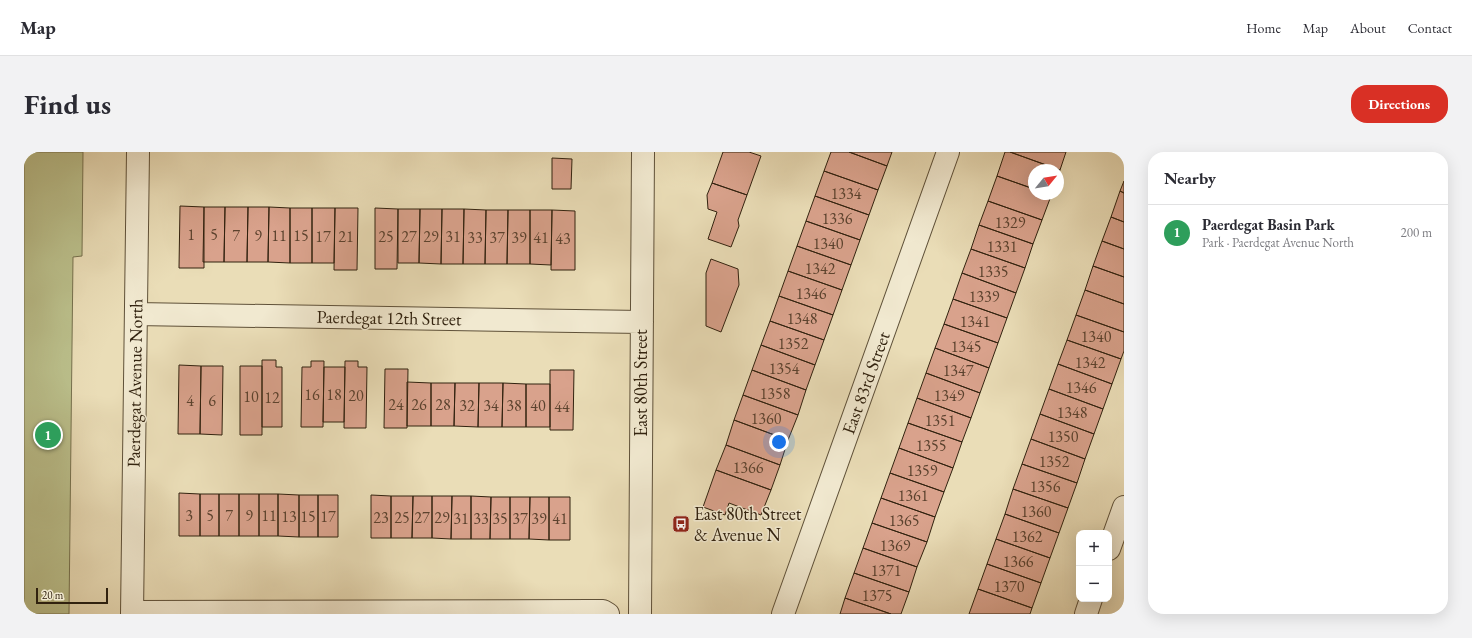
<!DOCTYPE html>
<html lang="en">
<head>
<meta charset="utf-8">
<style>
	:root { --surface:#fff; --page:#f2f2f3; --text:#2b2b33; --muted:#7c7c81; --line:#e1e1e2; --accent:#d93025 }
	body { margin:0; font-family:"EB Garamond",serif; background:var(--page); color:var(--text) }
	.controls { position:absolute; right:12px; bottom:12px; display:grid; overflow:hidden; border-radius:8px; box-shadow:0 4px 16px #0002 }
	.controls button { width:36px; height:36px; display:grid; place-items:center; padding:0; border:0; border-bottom:1px solid var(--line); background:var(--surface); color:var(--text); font:20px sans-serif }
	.compass { position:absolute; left:1004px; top:12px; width:36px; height:36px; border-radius:50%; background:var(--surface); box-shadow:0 4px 16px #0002; rotate:60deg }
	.scale { position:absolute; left:12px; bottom:10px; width:72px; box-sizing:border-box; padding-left:4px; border:2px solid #31220f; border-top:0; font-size:11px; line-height:14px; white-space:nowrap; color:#31220f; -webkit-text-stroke:3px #f1e9d0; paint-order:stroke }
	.you { position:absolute; left:755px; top:290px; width:14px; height:14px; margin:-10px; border:3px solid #fff; border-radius:50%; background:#1a73e8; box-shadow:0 0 0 6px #1a73e833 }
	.badge { display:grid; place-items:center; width:26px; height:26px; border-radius:50%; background:var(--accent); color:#fff; font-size:13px; font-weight:700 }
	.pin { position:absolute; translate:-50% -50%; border:2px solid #fff; box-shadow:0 1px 4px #0006 }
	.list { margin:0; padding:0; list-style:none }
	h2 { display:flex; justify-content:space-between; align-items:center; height:52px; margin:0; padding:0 16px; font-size:17px }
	h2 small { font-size:13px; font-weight:400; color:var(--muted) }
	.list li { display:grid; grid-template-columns:26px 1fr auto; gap:12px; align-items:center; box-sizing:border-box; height:56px; padding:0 16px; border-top:1px solid var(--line) }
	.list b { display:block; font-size:15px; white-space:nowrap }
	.list p { margin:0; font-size:13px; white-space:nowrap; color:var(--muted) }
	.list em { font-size:13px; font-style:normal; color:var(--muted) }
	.map { position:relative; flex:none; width:1100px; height:462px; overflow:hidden; border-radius:16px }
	header { display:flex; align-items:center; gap:24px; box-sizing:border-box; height:56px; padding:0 20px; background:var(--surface); border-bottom:1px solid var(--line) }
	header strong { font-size:19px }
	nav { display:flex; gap:22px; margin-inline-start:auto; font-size:14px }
	.intro { display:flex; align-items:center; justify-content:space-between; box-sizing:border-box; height:96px; padding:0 24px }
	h1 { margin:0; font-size:28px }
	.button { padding:10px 18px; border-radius:16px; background:var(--accent); color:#fff; font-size:14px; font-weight:700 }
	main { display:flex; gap:24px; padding:0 24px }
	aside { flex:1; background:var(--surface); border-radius:16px; box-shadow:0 4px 16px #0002 }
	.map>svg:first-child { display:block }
	.green { fill:#bbc08c; stroke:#76714e }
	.building { fill:#d9a28c; stroke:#31220f }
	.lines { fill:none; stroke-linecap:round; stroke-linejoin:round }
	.minor-casing { stroke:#5f5139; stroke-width:24 }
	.minor { stroke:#f1e9d0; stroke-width:22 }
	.labels { text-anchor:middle; stroke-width:3; stroke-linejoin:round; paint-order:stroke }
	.number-label { font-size:16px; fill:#5b422e }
	.street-label { font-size:18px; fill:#31220f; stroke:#f1e9d0 }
	.poi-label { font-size:18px; fill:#31220f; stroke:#f1e9d0; text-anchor:start }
</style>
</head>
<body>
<header>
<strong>Map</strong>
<nav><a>Home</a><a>Map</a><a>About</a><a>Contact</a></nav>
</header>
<div class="intro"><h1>Find us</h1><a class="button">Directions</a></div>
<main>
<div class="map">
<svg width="1100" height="462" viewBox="0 0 1100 462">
	<rect width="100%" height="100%" fill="#eaddb7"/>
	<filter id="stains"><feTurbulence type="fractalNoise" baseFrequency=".005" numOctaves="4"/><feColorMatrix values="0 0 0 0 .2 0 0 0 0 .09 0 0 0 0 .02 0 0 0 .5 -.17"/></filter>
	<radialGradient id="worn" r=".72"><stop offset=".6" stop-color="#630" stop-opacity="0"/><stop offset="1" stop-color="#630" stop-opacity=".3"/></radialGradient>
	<path class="green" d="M0 0H59L58 104 49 105 45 462H0Z"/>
	<path class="building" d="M699 0H725L737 4 723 43 688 31Z
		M807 0H825L863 14 854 38 800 19Z
		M825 0H868L863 14Z
		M981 0H986L1036 18 1034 23V18H1010V37L973 24Z
		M986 0H1042L1036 18Z
		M528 6 548 7 547 37H528Z
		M800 19 854 38 845 63 791 44Z
		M973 24 1010 37V42H1023L1027 44 1018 68 964 49Z
		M1100 29V41L1096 39Z
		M688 31 723 43 714 68 715 74 707 95 684 87 693 60 684 57 683 43Z
		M1096 39 1100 41V70L1087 65Z
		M791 44 845 63 836 88 782 69Z
		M964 49 1018 68 1009 92 955 73Z
		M156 54 180 55V116H155Z
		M180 55H201L200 110H179Z
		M201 55H224L223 110H200Z
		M224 55H245L244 110H223Z
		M245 55 266 56V111L244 110Z
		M266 56H288V111H266Z
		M288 56H311L310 111H288Z
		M311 56H334L333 118H310Z
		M351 56 374 57 373 117H351Z
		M374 57H396L395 111H374Z
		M396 57H418L417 112 395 111Z
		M418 57H440L439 112H417Z
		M440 57 462 58 461 112H439Z
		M462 58H484L483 112H461Z
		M484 58H506V112H483Z
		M506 58H528L527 113 506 112Z
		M528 58 551 59V118H527Z
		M1087 65 1100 70V97L1078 89Z
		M782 69 836 88 827 113 773 94Z
		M955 73 1009 92 1001 116 947 97Z
		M1078 89 1100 97V125L1069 114Z
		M773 94 827 113 818 138 764 119Z
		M947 97 1001 116 992 141 938 121Z
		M687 107 714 117 715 133 697 180 682 174V121Z
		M1069 114 1100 125V152L1061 138Z
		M764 119 818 138 809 163 755 144Z
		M938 121 992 141 983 166 929 147Z
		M1061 138 1100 152V180L1052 163Z
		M755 144 809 163 800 188 746 169Z
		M929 147 983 166 974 191 920 172Z
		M1052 163 1100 180V199L1097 207 1043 188Z
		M746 169 800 188 791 213 737 193Z
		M920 172 974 191 965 216 911 196Z
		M1043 188 1097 207 1088 232 1034 212Z
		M737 193 791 213 782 238 728 218Z
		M911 196 965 216 956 241 902 221Z
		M238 208H252V215H258V275H238Z
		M287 209H300L299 275H277L278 215H287Z
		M321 209H334V215H343L342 276H320Z
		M1034 212 1088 232 1079 257 1025 237Z
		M155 213 177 214 176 282H154Z
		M177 214H199L198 283 176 282Z
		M216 214H238V283H216Z
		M300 215H321L320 270H299Z
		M361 217H384L383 276H360Z
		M526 218H550L549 278H526Z
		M728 218 782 238 774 263 719 243Z
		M902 221 956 241 947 266 893 246Z
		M383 230 407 231V274H383Z
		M407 231H431L430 274H407Z
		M431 231H455L454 275 430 274Z
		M455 231H479L478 275H454Z
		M479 231 502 232V275H478Z
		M502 232H526V275H502Z
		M1025 237 1079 257 1070 282 1016 262Z
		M719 243 774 263 764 288 710 268Z
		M893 246 947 266 938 290 884 271Z
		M1016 262 1070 282 1061 307 1007 287Z
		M710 268 764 288 756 313 702 293Z
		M884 271 938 290 929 316 875 296Z
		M1007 287 1061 307 1053 331 998 312Z
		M702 293 756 313 747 338 692 318Z
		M875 296 929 316 920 340 866 321Z
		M998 312 1053 331 1044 356 989 337Z
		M692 318 747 338 737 363 705 351 701 363 679 355Z
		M866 321 920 340 911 365 857 346Z
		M989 337 1044 356 1035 381 981 362Z
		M155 341 176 342V384H155Z
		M176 342H195V384H176Z
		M195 342H215V384H195Z
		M215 342H235V384H215Z
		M235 342H254V384H235Z
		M254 342 275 343V385L254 384Z
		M275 343H294V385H275Z
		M294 343H314V385H294Z
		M347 343 367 344V386H347Z
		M367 344H389L388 386H367Z
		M389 344H408V386H388Z
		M408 344H428L427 387 408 386Z
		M428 344H447V387H427Z
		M447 344 467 345 466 387H447Z
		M467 345H486V387H466Z
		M486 345H506L505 387H486Z
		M506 345H525V388L505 387Z
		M525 345H546V388H525Z
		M857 346 911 365 903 390 848 371Z
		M981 362 1035 381 1026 406 972 387Z
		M848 371 903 390 893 415 839 396Z
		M972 387 1026 406 1017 431 963 412Z
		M839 396 893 415 885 440 830 421Z
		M963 412 1017 431 1008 456 954 437Z
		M830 421 885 440 877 462H867L821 446Z
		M954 437 1008 456 1006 462H945Z
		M821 446 867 462H816Z"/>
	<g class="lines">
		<defs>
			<path id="minor" d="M112 162 618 170
				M1085 397 1100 355
				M108 460 569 459H579L584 462
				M108 462 114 0
				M616 462 619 0
				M759 462 924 0
				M1062 462 1067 447"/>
		</defs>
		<use href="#minor" class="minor-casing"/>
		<use href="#minor" class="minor"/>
	</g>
	<defs>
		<symbol id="bus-square" viewBox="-11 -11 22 22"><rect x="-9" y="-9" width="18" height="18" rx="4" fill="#8f2418" stroke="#f1e9d0"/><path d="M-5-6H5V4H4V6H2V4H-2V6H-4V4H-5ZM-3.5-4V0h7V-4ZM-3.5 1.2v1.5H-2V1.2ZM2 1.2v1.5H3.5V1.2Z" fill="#fff"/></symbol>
	</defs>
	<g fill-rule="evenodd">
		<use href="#bus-square" x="647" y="362" width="20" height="20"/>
	</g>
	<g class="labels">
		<g class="number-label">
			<text x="822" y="47">1334</text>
			<text x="813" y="72">1336</text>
			<text x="986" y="76">1329</text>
			<text x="167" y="88">1</text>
			<text x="190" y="88">5</text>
			<text x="212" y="89">7</text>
			<text x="234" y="89">9</text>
			<text x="255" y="89">11</text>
			<text x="277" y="89">15</text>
			<text x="299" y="90">17</text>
			<text x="322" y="90">21</text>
			<text x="362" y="90">25</text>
			<text x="385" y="90">27</text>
			<text x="407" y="90">29</text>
			<text x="429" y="90">31</text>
			<text x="451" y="91">33</text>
			<text x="473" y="91">37</text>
			<text x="495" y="91">39</text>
			<text x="517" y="91">41</text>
			<text x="539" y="92">43</text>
			<text x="804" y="97">1340</text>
			<text x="978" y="100">1331</text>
			<text x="796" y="122">1342</text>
			<text x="969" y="125">1335</text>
			<text x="787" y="147">1346</text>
			<text x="960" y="150">1339</text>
			<text x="778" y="172">1348</text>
			<text x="951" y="175">1341</text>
			<text x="1072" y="190">1340</text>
			<text x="769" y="197">1352</text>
			<text x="942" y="200">1345</text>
			<text x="1066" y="216">1342</text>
			<text x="760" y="222">1354</text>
			<text x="934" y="224">1347</text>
			<text x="1057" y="241">1346</text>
			<text x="751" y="247">1358</text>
			<text x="288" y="248">16</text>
			<text x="310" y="248">18</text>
			<text x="332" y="249">20</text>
			<text x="925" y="249">1349</text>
			<text x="227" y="250">10</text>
			<text x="248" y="251">12</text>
			<text x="166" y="254">4</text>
			<text x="188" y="254">6</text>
			<text x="372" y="258">24</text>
			<text x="395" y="258">26</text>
			<text x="419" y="258">28</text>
			<text x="443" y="259">32</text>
			<text x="467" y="259">34</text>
			<text x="490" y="259">38</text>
			<text x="514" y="259">40</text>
			<text x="538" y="260">44</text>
			<text x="1048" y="266">1348</text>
			<text x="742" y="272">1360</text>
			<text x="916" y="274">1351</text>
			<text x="1039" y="290">1350</text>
			<text x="907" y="299">1355</text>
			<text x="1030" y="315">1352</text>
			<text x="724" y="321">1366</text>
			<text x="898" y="324">1359</text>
			<text x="1021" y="340">1356</text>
			<text x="889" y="349">1361</text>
			<text x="1012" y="365">1360</text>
			<text x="165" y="369">3</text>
			<text x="186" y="369">5</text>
			<text x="205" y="369">7</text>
			<text x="225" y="369">9</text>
			<text x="245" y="369">11</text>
			<text x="265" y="370">13</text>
			<text x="284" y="370">15</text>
			<text x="304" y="370">17</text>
			<text x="357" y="371">23</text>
			<text x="378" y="371">25</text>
			<text x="398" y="371">27</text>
			<text x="418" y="371">29</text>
			<text x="437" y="372">31</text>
			<text x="457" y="372">33</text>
			<text x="476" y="372">35</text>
			<text x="496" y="372">37</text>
			<text x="515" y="372">39</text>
			<text x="536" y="372">41</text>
			<text x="880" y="374">1365</text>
			<text x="1003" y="390">1362</text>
			<text x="871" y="399">1369</text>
			<text x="994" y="415">1366</text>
			<text x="862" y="424">1371</text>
			<text x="985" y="440">1370</text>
			<text x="853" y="449">1375</text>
		</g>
		<g class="street-label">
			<text transform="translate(365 166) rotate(1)" y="6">Paerdegat 12th Street</text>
			<text transform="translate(111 231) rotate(-89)" y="6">Paerdegat Avenue North</text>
			<text transform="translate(617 231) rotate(-90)" y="6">East 80th Street</text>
			<text transform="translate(842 231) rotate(-70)" y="6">East 83rd Street</text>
		</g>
		<g class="poi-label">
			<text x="670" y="368">East 80th Street<tspan x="670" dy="21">&amp; Avenue N</tspan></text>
		</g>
	</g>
	<rect width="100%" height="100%" filter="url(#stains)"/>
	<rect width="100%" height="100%" fill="url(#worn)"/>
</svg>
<div class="controls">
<button>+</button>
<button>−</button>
</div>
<svg class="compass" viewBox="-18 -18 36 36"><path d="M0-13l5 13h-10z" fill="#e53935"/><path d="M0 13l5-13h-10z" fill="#7c7c81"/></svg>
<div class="scale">20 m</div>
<div class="you"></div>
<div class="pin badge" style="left:24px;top:283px;background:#2e9e5b">1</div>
</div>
<aside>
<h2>Nearby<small></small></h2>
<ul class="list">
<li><span class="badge" style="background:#2e9e5b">1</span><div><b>Paerdegat Basin Park</b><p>Park · Paerdegat Avenue North</p></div><em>200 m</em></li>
</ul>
</aside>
</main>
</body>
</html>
